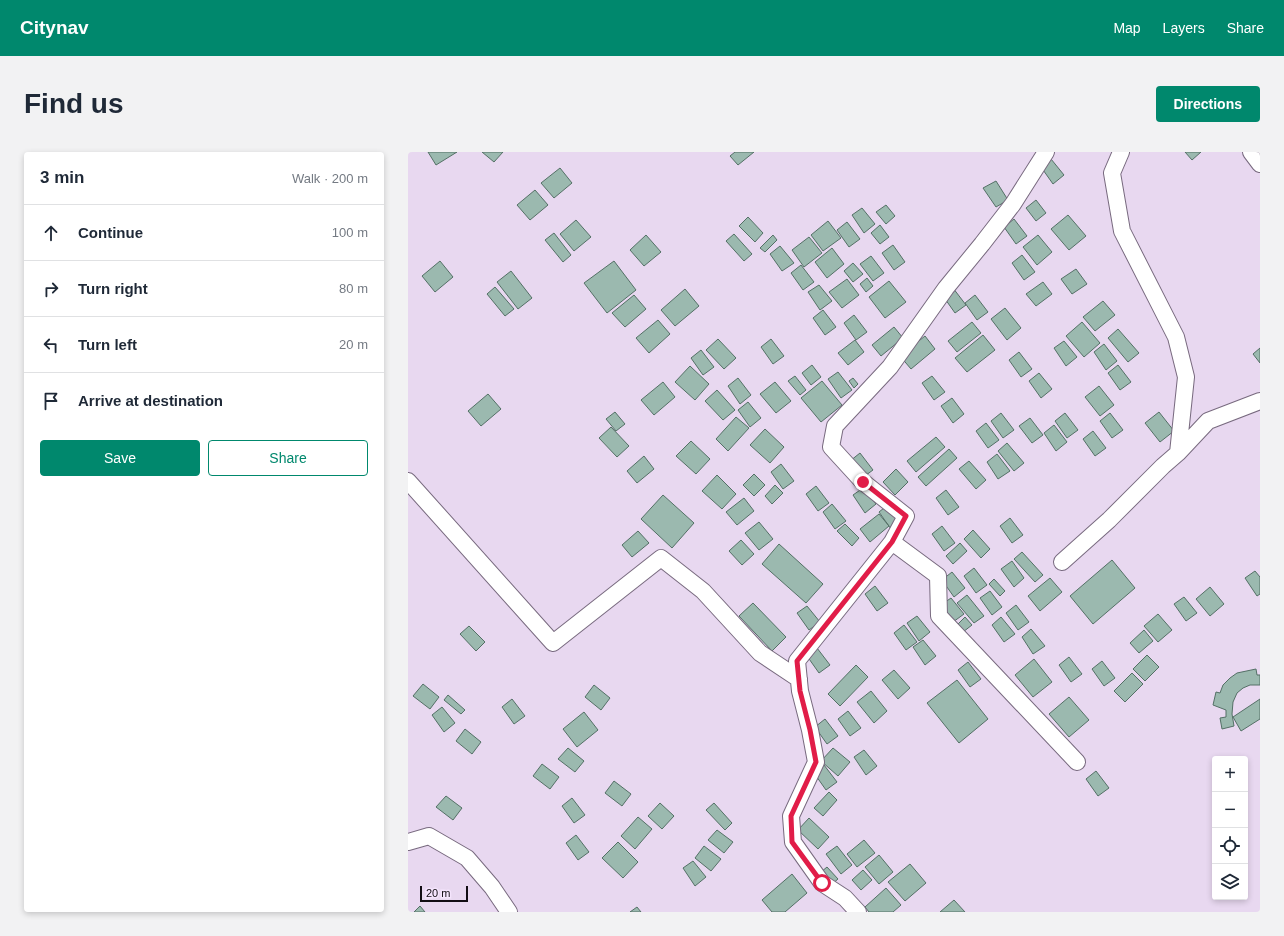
<!DOCTYPE html>
<html lang="en">
<head>
<meta charset="utf-8">
<style>
	:root { --surface:#fff; --page:#f2f2f3; --text:#1f2937; --muted:#747a83; --line:#e0e1e3; --accent:#00886d }
	body { margin:0; font-family:Arial,sans-serif; background:var(--page); color:var(--text) }
	.controls { position:absolute; right:12px; bottom:12px; display:grid; overflow:hidden; border-radius:4px; box-shadow:0 2px 6px #0003 }
	.controls button { width:36px; height:36px; display:grid; place-items:center; padding:0; border:0; border-bottom:1px solid var(--line); background:var(--surface); color:var(--text); font:20px sans-serif }
	.scale { position:absolute; left:12px; bottom:10px; width:48px; box-sizing:border-box; padding-left:4px; border:2px solid #120d14; border-top:0; font-size:11px; line-height:14px; white-space:nowrap; color:#120d14; -webkit-text-stroke:3px #f5e5fd; paint-order:stroke }
	.stop { position:absolute; width:12px; height:12px; margin:-9px; border:3px solid #e11d48; border-radius:50%; background:#fff }
	.stop.end { background:#e11d48; border-color:#fff; box-shadow:0 1px 4px #0008 }
	.list { margin:0; padding:0; list-style:none }
	h2 { display:flex; justify-content:space-between; align-items:center; height:52px; margin:0; padding:0 16px; font-size:17px }
	h2 small { font-size:13px; font-weight:400; color:var(--muted) }
	.list li { display:grid; grid-template-columns:26px 1fr auto; gap:12px; align-items:center; box-sizing:border-box; height:56px; padding:0 16px; border-top:1px solid var(--line) }
	.list b { display:block; font-size:15px; white-space:nowrap }
	.list em { font-size:13px; font-style:normal; color:var(--muted) }
	.actions { display:flex; gap:8px; padding:12px 16px }
	.actions a { flex:1; padding:9px 0; border:1px solid var(--accent); border-radius:4px; text-align:center; font-size:14px; color:var(--accent) }
	.actions .main { background:var(--accent); color:#fff }
	.icon { flex:none; width:22px; height:22px; fill:none; stroke:currentColor; stroke-width:2; stroke-linecap:round; stroke-linejoin:round }
	.map { position:relative; flex:none; width:852px; height:760px; overflow:hidden; border-radius:4px }
	header { display:flex; align-items:center; gap:24px; box-sizing:border-box; height:56px; padding:0 20px; background:var(--accent); color:#fff }
	header strong { font-size:19px }
	nav { display:flex; gap:22px; margin-inline-start:auto; font-size:14px }
	.intro { display:flex; align-items:center; justify-content:space-between; box-sizing:border-box; height:96px; padding:0 24px }
	h1 { margin:0; font-size:28px }
	.button { padding:10px 18px; border-radius:4px; background:var(--accent); color:#fff; font-size:14px; font-weight:700 }
	main { display:flex; gap:24px; padding:0 24px }
	aside { flex:1; background:var(--surface); border-radius:4px; box-shadow:0 2px 6px #0003 }
	.map>svg:first-child { display:block }
	.building { fill:#9bb9af; stroke:#547066 }
	.lines { fill:none; stroke-linecap:round; stroke-linejoin:round }
	.minor-casing { stroke:#786a7f; stroke-width:18 }
	.minor { stroke:#fff; stroke-width:16 }
	.route { stroke:#e11d48; stroke-width:5 }
</style>
</head>
<body>
<header>
<strong>Citynav</strong>
<nav><a>Map</a><a>Layers</a><a>Share</a></nav>
</header>
<div class="intro"><h1>Find us</h1><a class="button">Directions</a></div>
<main>
<aside>
<h2>3 min<small>Walk · 200 m</small></h2>
<ul class="list">
<li><svg class="icon" aria-label="ahead" viewBox="0 0 24 24"><path d="M12 20V5M6 11l6-6 6 6"/></svg><div><b>Continue</b></div><em>100 m</em></li>
<li><svg class="icon" aria-label="right" viewBox="0 0 24 24"><path d="M7 20v-9h11M14 6l5 5-5 5"/></svg><div><b>Turn right</b></div><em>80 m</em></li>
<li><svg class="icon" aria-label="left" viewBox="0 0 24 24"><path d="M17 20v-9H6M10 6l-5 5 5 5"/></svg><div><b>Turn left</b></div><em>20 m</em></li>
<li><svg class="icon" aria-label="arrive" viewBox="0 0 24 24"><path d="M6 21V4h12l-3 4 3 4H6"/></svg><div><b>Arrive at destination</b></div></li>
</ul>
<div class="actions"><a class="main">Save</a><a>Share</a></div>
</aside>
<div class="map">
<svg width="852" height="760" viewBox="0 0 852 760">
	<rect width="100%" height="100%" fill="#e8d8f0"/>
	<path class="building" d="M20 0H49L28 13Z
		M74 0H95L86 10Z
		M327 0H346L330 13 322 4Z
		M777 0H793L784 8Z
		M643 7 656 23 645 32 633 15Z
		M152 16 164 31 146 46 133 31Z
		M588 29 600 48 588 55 575 36Z
		M127 38 140 53 122 68 109 53Z
		M628 48 638 61 628 69 618 56Z
		M478 53 487 64 478 72 468 60Z
		M454 56 467 72 456 81 444 63Z
		M660 63 678 84 661 98 643 77Z
		M340 65 355 81 347 90 331 74Z
		M606 67 619 84 608 92 596 75Z
		M168 68 183 85 166 99 152 82Z
		M420 69 433 86 415 99 403 83Z
		M439 70 452 87 441 95 429 78Z
		M472 73 481 85 472 92 463 81Z
		M146 81 163 103 155 110 137 88Z
		M326 82 344 102 336 109 318 89Z
		M238 83 253 100 236 114 222 98Z
		M365 83 369 88 357 100 352 96Z
		M630 83 644 100 629 113 615 95Z
		M401 85 414 101 396 115 384 98Z
		M485 93 497 110 486 118 474 101Z
		M372 94 386 111 374 119 362 102Z
		M424 96 436 112 419 126 407 110Z
		M614 103 627 120 616 128 604 111Z
		M463 104 476 121 465 129 452 112Z
		M32 109 45 125 27 140 14 124Z
		M206 109 228 138 199 161 176 131Z
		M445 111 455 122 445 130 436 119Z
		M393 113 406 130 395 138 383 121Z
		M668 117 679 132 664 142 653 127Z
		M103 119 124 146 110 157 89 130Z
		M459 126 465 134 458 140 452 132Z
		M439 127 451 143 434 156 421 140Z
		M481 129 498 150 477 166 461 145Z
		M635 130 644 142 628 154 618 142Z
		M411 133 424 149 412 158 400 140Z
		M87 135 106 157 97 164 79 142Z
		M545 136 558 153 547 161 535 144Z
		M277 137 291 154 267 174 253 158Z
		M226 143 238 157 217 175 204 161Z
		M567 143 580 160 569 168 557 151Z
		M695 149 707 163 687 179 675 165Z
		M597 156 613 176 599 188 583 167Z
		M415 158 428 175 417 183 405 166Z
		M446 163 459 180 448 188 436 171Z
		M250 168 262 182 241 201 228 186Z
		M564 170 573 181 549 200 540 189Z
		M674 170 692 191 676 205 658 184Z
		M486 175 495 186 473 204 464 193Z
		M710 177 731 201 720 210 700 186Z
		M575 183 587 198 559 220 547 206Z
		M517 184 527 197 503 217 492 204Z
		M310 187 328 206 316 217 298 198Z
		M363 187 376 204 365 212 353 195Z
		M447 188 456 200 440 213 430 201Z
		M656 189 669 205 658 214 646 196Z
		M696 192 709 209 698 218 686 200Z
		M852 196V211L845 202Z
		M293 198 306 215 295 223 283 206Z
		M611 200 624 217 613 225 601 208Z
		M404 213 413 225 403 233 394 221Z
		M710 213 723 230 712 238 700 221Z
		M282 214 301 232 287 248 267 230Z
		M430 220 444 238 433 246 420 227Z
		M631 221 644 237 633 246 621 229Z
		M387 224 398 238 392 243 380 229Z
		M524 224 537 240 526 248 514 231Z
		M330 226 343 243 332 252 320 234Z
		M445 226 450 232 446 236 441 229Z
		M414 229 434 253 413 270 393 246Z
		M255 230 267 245 246 263 233 248Z
		M367 230 383 249 368 261 352 242Z
		M691 234 706 253 692 264 677 245Z
		M309 238 327 258 315 268 297 249Z
		M80 242 93 257 73 274 60 259Z
		M544 246 556 262 545 271 533 254Z
		M340 250 353 266 342 275 330 258Z
		M207 260 217 272 208 279 198 267Z
		M751 260 766 279 752 290 737 271Z
		M593 261 606 278 595 286 583 269Z
		M657 261 670 278 659 286 647 269Z
		M702 261 715 278 704 286 692 269Z
		M328 265 341 276 320 299 308 287Z
		M622 266 635 283 624 291 611 274Z
		M578 271 591 288 580 296 568 279Z
		M646 273 659 290 648 299 636 281Z
		M203 275 221 294 209 305 191 286Z
		M357 277 376 295 362 311 342 293Z
		M685 279 698 296 687 304 675 287Z
		M528 285 537 295 508 320 499 309Z
		M283 289 302 307 288 322 268 304Z
		M599 291 616 311 606 319 590 299Z
		M541 297 549 306 518 334 510 325Z
		M452 301 465 318 454 326 442 309Z
		M589 302 602 319 590 327 579 310Z
		M236 304 246 317 229 331 219 319Z
		M561 309 578 328 568 337 551 317Z
		M373 312 386 329 375 337 363 320Z
		M488 317 500 330 487 343 475 330Z
		M346 322 357 333 346 344 335 333Z
		M309 323 328 342 314 357 294 339Z
		M367 333 375 341 364 352 357 344Z
		M408 334 421 351 410 359 398 342Z
		M455 336 468 352 457 361 445 343Z
		M538 338 551 355 540 363 528 346Z
		M255 343 286 371 264 396 233 367Z
		M336 346 346 359 329 373 318 360Z
		M424 352 438 369 427 377 415 360Z
		M481 352 494 369 483 377 471 360Z
		M471 362 481 374 462 390 452 377Z
		M602 366 615 383 604 391 592 374Z
		M351 370 365 387 351 398 337 381Z
		M437 372 451 386 444 394 429 379Z
		M534 374 547 391 536 399 524 382Z
		M565 378 582 397 573 406 556 387Z
		M230 379 241 391 224 405 214 393Z
		M333 388 346 402 334 413 321 399Z
		M552 391 559 399 545 412 538 404Z
		M371 392 415 432 398 451 354 412Z
		M614 400 635 423 627 430 606 407Z
		M704 408 727 436 685 472 662 444Z
		M604 409 616 426 606 435 593 417Z
		M566 416 579 433 568 441 556 424Z
		M847 419 852 425V442L849 444 837 426Z
		M544 420 557 436 546 445 534 428Z
		M642 426 654 440 632 459 620 444Z
		M586 427 597 439 592 444 581 432Z
		M467 434 480 451 469 459 457 442Z
		M802 435 816 452 802 464 788 447Z
		M582 439 594 455 584 463 572 446Z
		M559 443 576 464 566 471 549 451Z
		M776 445 789 461 778 469 766 452Z
		M543 446 556 462 545 470 533 453Z
		M345 451 378 485 364 499 331 464Z
		M608 453 621 470 610 478 598 461Z
		M399 454 412 470 401 478 389 461Z
		M750 462 764 478 750 490 736 474Z
		M509 464 522 480 511 489 499 471Z
		M557 465 564 473 555 480 549 473Z
		M593 465 607 482 596 490 584 473Z
		M496 473 509 490 498 498 486 481Z
		M61 474 77 490 68 499 52 482Z
		M623 477 637 494 625 502 614 485Z
		M736 478 745 489 731 501 722 491Z
		M515 488 528 504 517 513 505 495Z
		M409 496 422 513 411 521 399 504Z
		M739 503 751 515 737 529 725 517Z
		M661 505 674 522 663 530 651 513Z
		M626 507 644 530 625 545 607 523Z
		M694 509 707 526 696 534 684 517Z
		M560 510 573 527 562 535 550 518Z
		M448 513 460 525 432 554 420 542Z
		M848 517 849 523H852V533H842L835 536 829 541 825 550 824 562 826 574 814 577 812 566 818 565V558L805 553 808 540 812 541 815 533 822 526 829 521Z
		M486 518 502 536 490 547 474 528Z
		M724 521 735 532 717 550 706 539Z
		M549 528 580 567 551 591 519 551Z
		M15 532 31 545 22 557 5 544Z
		M186 533 202 546 193 558 177 545Z
		M463 539 479 559 466 571 449 550Z
		M40 543 57 558 53 562 36 548Z
		M661 545 681 568 661 585 641 562Z
		M104 547 117 564 106 572 94 555Z
		M852 547V567L833 579 825 565Z
		M34 555 47 571 36 580 24 563Z
		M440 559 453 576 442 584 430 567Z
		M176 560 190 578 169 595 155 577Z
		M417 567 430 584 419 592 407 575Z
		M57 577 73 590 64 602 48 589Z
		M160 596 176 609 167 620 150 607Z
		M425 596 442 610 430 624 413 609Z
		M456 598 469 614 458 623 446 605Z
		M134 612 151 625 142 637 125 624Z
		M416 613 429 630 418 638 406 621Z
		M688 619 701 636 690 644 678 627Z
		M206 629 223 642 214 654 197 641Z
		M421 640 429 648 415 664 406 656Z
		M38 644 54 656 45 668 28 655Z
		M164 646 177 663 166 671 154 654Z
		M252 651 266 664 254 677 240 664Z
		M306 651 324 671 317 678 298 658Z
		M230 665 244 677 227 697 213 684Z
		M401 666 421 685 410 697 390 678Z
		M309 678 325 690 316 701 300 688Z
		M168 683 181 700 170 708 158 691Z
		M456 688 467 701 449 715 439 702Z
		M210 690 230 710 215 726 194 706Z
		M296 694 313 707 303 719 287 706Z
		M429 694 444 713 433 722 418 702Z
		M471 703 485 720 471 732 457 715Z
		M285 709 298 725 287 734 275 716Z
		M502 712 518 731 497 749 480 730Z
		M419 715 430 727 423 733 413 720Z
		M455 718 464 728 453 738 444 728Z
		M384 722 399 741 377 760H364L354 748Z
		M478 736 493 753 485 760H461L457 755Z
		M546 748 557 760H532Z
		M12 754 17 760H6Z
		M229 755 233 760H222Z"/>
	<g class="lines">
		<defs>
			<path id="minor" d="M713 0 704 21 714 79 768 185 778 225 770 301
				M843 0 852 12
				M0 329 145 491 253 406 295 439 352 501 391 527
				M484 390 530 424 531 464 669 610
				M654 410 701 368 755 314 770 301 800 269 852 249
				M0 690 21 684 59 706 84 735 101 760
				M450 760 437 746 414 731 385 690 383 664 408 610 402 578 392 539 389 509 484 390 498 364 455 330 423 295 427 274 482 215 538 136 574 92 605 52 638 0"/>
		</defs>
		<use href="#minor" class="minor-casing"/>
		<use href="#minor" class="minor"/>
	</g>
	<g class="lines">
		<path class="route" d="M414 731 384 690 383 664 408 610 402 578 392 539 389 509 484 390 498 364 455 330"/>
	</g>
</svg>
<div class="controls">
<button>+</button>
<button>−</button>
<button><svg class="icon" aria-label="locate" viewBox="0 0 24 24"><circle cx="12" cy="12" r="6"/><path d="M12 2v4M12 18v4M2 12h4M18 12h4"/></svg></button>
<button><svg class="icon" aria-label="layers" viewBox="0 0 24 24"><path d="M12 4l9 5-9 5-9-5zM3 14l9 5 9-5"/></svg></button>
</div>
<div class="scale">20 m</div>
<div class="stop" style="left:414px;top:731px"></div>
<div class="stop end" style="left:455px;top:330px"></div>
</div>
</main>
</body>
</html>
